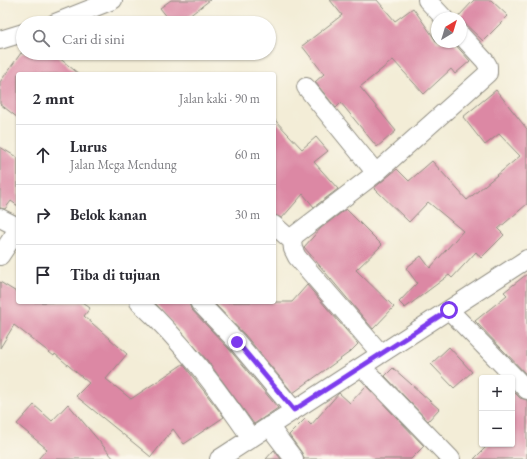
<!DOCTYPE html>
<html lang="id">
<head>
<meta charset="utf-8">
<style>
	:root { --surface:#fff; --page:#f2f2f3; --text:#2b2b33; --muted:#7c7c81; --line:#e1e1e2 }
	body { margin:0; font-family:"EB Garamond",serif; background:var(--page); color:var(--text) }
	.controls { position:absolute; right:12px; bottom:12px; display:grid; overflow:hidden; border-radius:4px; box-shadow:0 1px 3px #0004 }
	.controls button { width:36px; height:36px; display:grid; place-items:center; padding:0; border:0; border-bottom:1px solid var(--line); background:var(--surface); color:var(--text); font:20px sans-serif }
	.compass { position:absolute; left:431px; top:12px; width:36px; height:36px; border-radius:50%; background:var(--surface); box-shadow:0 1px 3px #0004; rotate:38deg }
	.stop { position:absolute; width:12px; height:12px; margin:-9px; border:3px solid #7c3aed; border-radius:50%; background:#fff }
	.stop.end { background:#7c3aed; border-color:#fff; box-shadow:0 1px 4px #0008 }
	.list { margin:0; padding:0; list-style:none }
	h2 { display:flex; justify-content:space-between; align-items:center; height:52px; margin:0; padding:0 16px; font-size:17px }
	h2 small { font-size:13px; font-weight:400; color:var(--muted) }
	.list li { display:grid; grid-template-columns:26px 1fr auto; gap:12px; align-items:center; box-sizing:border-box; height:60px; padding:0 16px; border-top:1px solid var(--line) }
	.list b { display:block; font-size:15px; white-space:nowrap }
	.list p { margin:0; font-size:13px; white-space:nowrap; color:var(--muted) }
	.list em { font-size:13px; font-style:normal; color:var(--muted) }
	.icon { flex:none; width:22px; height:22px; fill:none; stroke:currentColor; stroke-width:2; stroke-linecap:round; stroke-linejoin:round }
	.map { position:relative; flex:none; width:527px; height:459px; overflow:hidden }
	.search { position:absolute; background:var(--surface); box-shadow:0 1px 3px #0004; left:16px; top:16px; width:260px; height:44px; display:flex; align-items:center; gap:10px; box-sizing:border-box; padding:0 14px; border-radius:22px; color:var(--muted); font-size:15px }
	.panel { position:absolute; background:var(--surface); box-shadow:0 1px 3px #0004; left:16px; top:72px; width:260px; height:232px; border-radius:4px }
	.map>svg:first-child { display:block }
	.building { fill:#dc88a4 }
	.lines { fill:none; stroke-linecap:round; stroke-linejoin:round }
	.minor-casing { stroke:#8f8c81; stroke-width:20 }
	.minor { stroke:#fff; stroke-width:18 }
	.route { stroke:#7c3aed; stroke-width:5 }
</style>
</head>
<body>
<div class="map">
<svg width="527" height="459" viewBox="0 0 527 459">
	<rect width="100%" height="100%" fill="#fbf7ec"/>
	<filter id="ink" filterUnits="userSpaceOnUse"><feTurbulence type="fractalNoise" baseFrequency=".025" numOctaves="2"/><feDisplacementMap in="SourceGraphic" scale="8" xChannelSelector="R" yChannelSelector="G"/><feConvolveMatrix kernelMatrix="1 2 1 2 8 2 1 2 1" color-interpolation-filters="sRGB"/></filter>
	<filter id="wash" filterUnits="userSpaceOnUse"><feTurbulence type="fractalNoise" baseFrequency=".012" numOctaves="4" result="noise"/><feDisplacementMap in="SourceGraphic" scale="16" xChannelSelector="R" yChannelSelector="G"/><feGaussianBlur stdDeviation="0.9" result="paint"/><feColorMatrix in="noise" values="0 0 0 0 0 0 0 0 0 0 0 0 0 0 0 0 0 1.4 0 .05"/><feComposite in="paint" operator="in"/></filter>
	<g filter="url(#wash)">
		<rect width="100%" height="100%" fill="#f3edd7"/>
		<g id="blocks">
			<path class="building" d="M171 0H210L180 23H172L160 8Z
				M330 0H377L395 21 413 8 437 42H453L470 61 455 74 451 69 424 94 393 60 360 87 396 131 377 147 341 103 336 108 315 82 324 74 302 46 342 15Z
				M474 0H491L508 16 483 41 458 17Z
				M21 53H53L79 74H18V118L0 104V82Z
				M496 90 527 129V204L498 229 504 235 481 258 476 252 452 278 449 275 405 308 399 302 417 283 406 268 421 256 430 268 463 231 428 202 409 222 374 188 397 169 409 181 432 161 467 200 520 156 499 134 485 145 463 117Z
				M274 119 302 149 316 137 328 151 314 162 338 189 314 207 303 194 282 218 274 215Z
				M0 147 18 158V206L11 201 5 209 0 208Z
				M346 209 382 245 356 270 394 307 373 329 304 247 321 228Z
				M527 274V375L475 321 507 295 504 292Z
				M0 282 18 293V302H82L90 308 84 316 127 354 106 379 131 399 183 364 224 417 184 444 173 429 151 457 76 396 89 383 55 354 54 356 14 325 0 348Z
				M307 285 358 344 350 352 293 393 245 335 213 302H292Z
				M154 302H189L191 309 229 349 278 408 254 424 207 360Z
				M449 347 472 372 454 388 431 364Z
				M393 368 439 409 428 421 385 376Z
				M366 386 424 446 411 459H304L302 453 289 435 305 419 311 425 339 393 350 403Z
				M514 392 520 398 527 400V459H474L489 444H512V394Z
				M68 404 114 459H38L47 449 17 424 34 405 52 421Z
				M274 450 281 459H266Z"/>
		</g>
	</g>
	<g filter="url(#ink)">
		<use href="#blocks" fill-opacity="0" stroke="#8f8c81" stroke-width="1"/>
		<g class="lines">
			<defs>
				<path id="minor" d="M427 0 444 18
					M55 23 113 0
					M0 40 23 33
					M306 87 376 173
					M0 218 18 227
					M274 225 292 241
					M0 256 18 229
					M139 302C182 341 218 390 251 438
					M199 302 237 342 294 410
					M449 310 527 390
					M381 354 297 257 293 249 292 241 295 235 376 173 488 73V66L485 61 461 35
					M362 367 451 459
					M269 426 294 459
					M219 459 527 259"/>
			</defs>
			<use href="#minor" class="minor-casing"/>
			<use href="#minor" class="minor"/>
		</g>
	</g>
	<g class="lines" filter="url(#ink)">
		<path class="route" d="M237 342 294 410 449 310"/>
	</g>
</svg>
<div class="controls">
<button>+</button>
<button>−</button>
</div>
<svg class="compass" viewBox="-18 -18 36 36"><path d="M0-13l5 13h-10z" fill="#e53935"/><path d="M0 13l5-13h-10z" fill="#7c7c81"/></svg>
<div class="stop" style="left:449px;top:310px"></div>
<div class="stop end" style="left:237px;top:342px"></div>
<div class="search"><svg class="icon" aria-label="search" viewBox="0 0 24 24"><circle cx="10" cy="10" r="6"/><path d="M15 15l6 6"/></svg>Cari di sini</div>
<section class="panel">
<h2>2 mnt<small>Jalan kaki · 90 m</small></h2>
<ul class="list">
<li><svg class="icon" aria-label="ahead" viewBox="0 0 24 24"><path d="M12 20V5M6 11l6-6 6 6"/></svg><div><b>Lurus</b><p>Jalan Mega Mendung</p></div><em>60 m</em></li>
<li><svg class="icon" aria-label="right" viewBox="0 0 24 24"><path d="M7 20v-9h11M14 6l5 5-5 5"/></svg><div><b>Belok kanan</b></div><em>30 m</em></li>
<li><svg class="icon" aria-label="arrive" viewBox="0 0 24 24"><path d="M6 21V4h12l-3 4 3 4H6"/></svg><div><b>Tiba di tujuan</b></div></li>
</ul>
</section>
</div>
</body>
</html>
